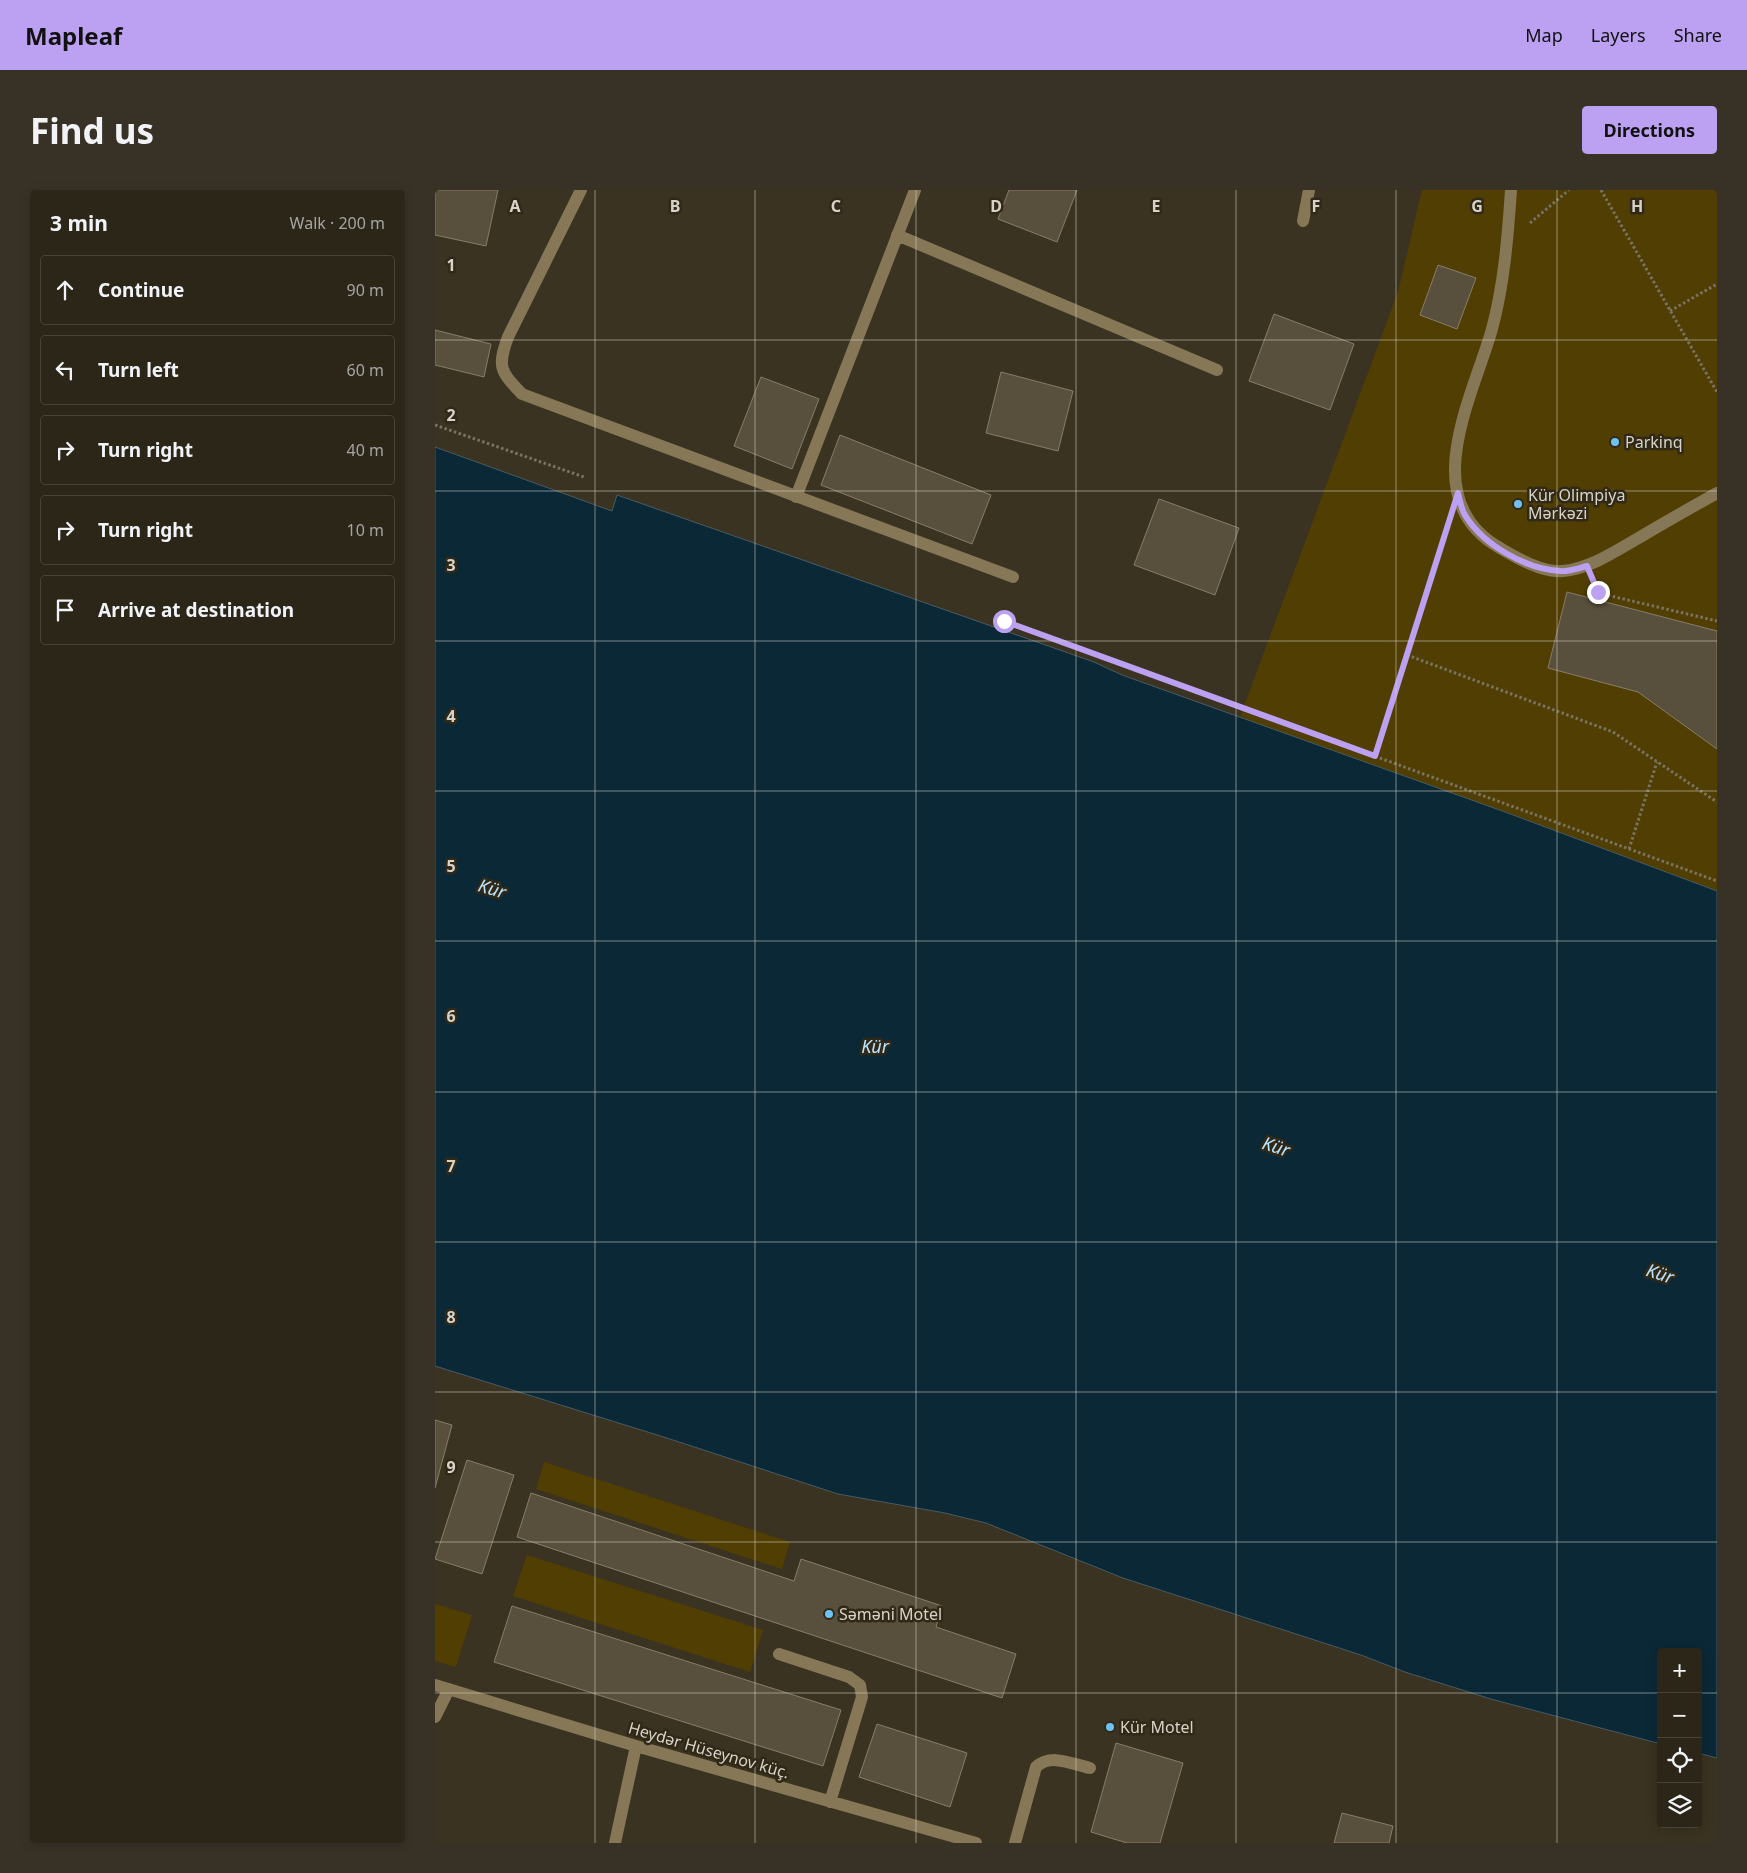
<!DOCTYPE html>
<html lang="en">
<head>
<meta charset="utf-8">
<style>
	:root { --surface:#2c2619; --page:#383226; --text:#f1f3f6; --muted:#a6a5a2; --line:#484338; --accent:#bca0f2 }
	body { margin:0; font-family:"Noto Sans",sans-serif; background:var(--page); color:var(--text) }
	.controls { position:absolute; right:15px; bottom:15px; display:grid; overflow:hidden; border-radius:5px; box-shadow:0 2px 12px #0003 }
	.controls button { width:45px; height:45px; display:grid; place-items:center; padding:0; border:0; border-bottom:1px solid var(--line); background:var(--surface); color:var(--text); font:25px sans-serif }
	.stop { position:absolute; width:15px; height:15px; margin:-11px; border:4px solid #bca0f2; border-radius:50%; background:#fff }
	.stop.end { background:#bca0f2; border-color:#fff; box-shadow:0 1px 5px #0008 }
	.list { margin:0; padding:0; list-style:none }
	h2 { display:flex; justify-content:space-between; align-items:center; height:65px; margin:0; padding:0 20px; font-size:21px }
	h2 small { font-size:16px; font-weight:400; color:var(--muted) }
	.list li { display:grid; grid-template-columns:32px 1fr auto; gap:15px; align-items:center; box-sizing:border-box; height:70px; margin:0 10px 10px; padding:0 10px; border:1px solid var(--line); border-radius:5px }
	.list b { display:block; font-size:19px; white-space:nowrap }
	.list em { font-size:16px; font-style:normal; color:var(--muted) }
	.icon { flex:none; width:28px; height:28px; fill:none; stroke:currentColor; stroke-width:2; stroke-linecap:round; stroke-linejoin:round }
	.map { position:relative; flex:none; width:1282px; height:1653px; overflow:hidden; border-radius:5px }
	header { display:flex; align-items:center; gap:30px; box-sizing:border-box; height:70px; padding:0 25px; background:var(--accent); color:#111 }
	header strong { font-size:24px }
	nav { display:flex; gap:28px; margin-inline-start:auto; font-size:18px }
	.intro { display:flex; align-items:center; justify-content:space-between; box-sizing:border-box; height:120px; padding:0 30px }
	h1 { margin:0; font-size:35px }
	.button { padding:12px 22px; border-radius:5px; background:var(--accent); color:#111; font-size:18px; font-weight:700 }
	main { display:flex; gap:30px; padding:0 30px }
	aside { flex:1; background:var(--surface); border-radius:5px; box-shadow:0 2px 12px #0003 }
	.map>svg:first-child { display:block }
	.green { fill:#513e02 }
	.water { fill:#0b2837; stroke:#485b62 }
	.building { fill:#584f3c; stroke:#877e69 }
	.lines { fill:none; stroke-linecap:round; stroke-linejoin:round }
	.path { stroke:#7a7364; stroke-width:3; stroke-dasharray:2.5 2.5; stroke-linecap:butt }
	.minor { stroke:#867857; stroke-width:12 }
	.route { stroke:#bca0f2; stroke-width:6 }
	.grid { fill:none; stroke:#d8d3c8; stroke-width:1; stroke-opacity:0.55 }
	.poi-dot { fill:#6ec2f3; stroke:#312917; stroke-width:2 }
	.labels { text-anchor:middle; stroke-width:5; stroke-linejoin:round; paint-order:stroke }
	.poi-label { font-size:16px; fill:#d8d3c8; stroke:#312917; text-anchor:start }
	.street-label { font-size:16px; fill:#d8d3c8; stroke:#312917 }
	.water-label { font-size:18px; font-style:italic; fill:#bae3fd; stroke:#312917 }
	.grid-label { font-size:16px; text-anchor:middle; font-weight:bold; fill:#d8d3c8; stroke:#312917; stroke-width:5; stroke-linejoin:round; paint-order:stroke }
</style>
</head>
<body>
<header>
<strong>Mapleaf</strong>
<nav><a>Map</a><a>Layers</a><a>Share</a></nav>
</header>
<div class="intro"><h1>Find us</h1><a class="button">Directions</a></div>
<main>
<aside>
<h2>3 min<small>Walk · 200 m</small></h2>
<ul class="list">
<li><svg class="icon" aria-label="ahead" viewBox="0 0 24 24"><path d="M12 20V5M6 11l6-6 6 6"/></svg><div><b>Continue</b></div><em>90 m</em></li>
<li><svg class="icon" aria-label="left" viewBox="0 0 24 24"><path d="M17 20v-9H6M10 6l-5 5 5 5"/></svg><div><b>Turn left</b></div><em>60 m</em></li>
<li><svg class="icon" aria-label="right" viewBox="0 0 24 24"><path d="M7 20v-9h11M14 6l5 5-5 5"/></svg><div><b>Turn right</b></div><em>40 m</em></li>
<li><svg class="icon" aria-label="right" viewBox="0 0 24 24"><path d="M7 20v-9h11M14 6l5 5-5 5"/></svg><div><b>Turn right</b></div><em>10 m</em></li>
<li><svg class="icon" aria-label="arrive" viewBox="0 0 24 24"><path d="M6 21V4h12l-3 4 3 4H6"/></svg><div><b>Arrive at destination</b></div></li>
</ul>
</aside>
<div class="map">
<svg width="1282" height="1653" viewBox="0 0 1282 1653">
	<rect width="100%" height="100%" fill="#3b3321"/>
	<path class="green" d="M987 0H1282V701L1070 622 805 527 963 102Z
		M109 1272 355 1352 347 1379 101 1299Z
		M92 1365 328 1440 315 1482 78 1406Z
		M0 1414 37 1425 21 1477 0 1471Z"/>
	<path class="water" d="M0 257 177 321 182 305 659 472 687 485 1070 622 1282 701V1568L1263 1563V1462H1226V1554L1056 1509 970 1482 926 1465 688 1388 551 1333 510 1323 403 1304 232 1248 0 1176Z"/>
	<path class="building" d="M0 0H63L51 56 0 45Z
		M574 0H642L622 52 563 29Z
		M1003 75 1041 88 1022 139 985 125Z
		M839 124 919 154 895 220 814 191Z
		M0 140 56 154 49 187 0 175Z
		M566 182 638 201 623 261 551 243Z
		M326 187 384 209 357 279 299 256Z
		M405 245 556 305 537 354 386 295Z
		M724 309 804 338 780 405 699 375Z
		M1132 402 1282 441V559L1203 502 1113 478Z
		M0 1230 17 1235 0 1298Z
		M32 1270 79 1285 47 1384 0 1369Z
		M96 1303 359 1391 366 1369 507 1416 501 1437 581 1464 567 1508 82 1347Z
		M77 1416 406 1520 388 1576 59 1472Z
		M442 1534 532 1563 515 1617 424 1587Z
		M681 1553 748 1573 725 1653H692L656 1642Z
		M907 1623 958 1636 954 1653H899Z"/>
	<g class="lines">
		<path class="path" d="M1166 0 1282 202
			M1095 33 1134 0
			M1235 121 1282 94
			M0 235 149 287
			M1159 394 1163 403 1282 431
			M569 431 1282 691
			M972 465 1178 542 1282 612
			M940 566 1013 335
			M1194 659 1222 572"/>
		<path class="minor" d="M146 0 73 147C62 177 65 181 87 204L578 387
			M1076 0C1073 45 1069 95 1057 139 1038 207 980 310 1065 358 1082 368 1107 383 1128 381 1157 378 1182 360 1207 346 1232 331 1257 317 1282 303
			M868 31 874 0
			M462 45 782 180
			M361 307 480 0
			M344 1464 414 1487 425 1495 427 1507 395 1612
			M0 1495 201 1556 541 1653
			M0 1527 14 1499
			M180 1653 201 1556
			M580 1653 601 1577C616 1563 637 1574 655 1578"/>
	</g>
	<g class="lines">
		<path class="route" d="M569 431 940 566 1023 303C1025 310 1026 319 1030 325 1048 355 1091 379 1125 381 1133 382 1144 378 1152 376L1163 402"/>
	</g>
	<path class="grid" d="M160 0V1653M320 0V1653M481 0V1653M641 0V1653M801 0V1653M961 0V1653M1122 0V1653M0 150H1282M0 301H1282M0 451H1282M0 601H1282M0 751H1282M0 902H1282M0 1052H1282M0 1202H1282M0 1352H1282M0 1503H1226M1263 1503H1282"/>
	<g class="poi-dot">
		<circle cx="1180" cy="252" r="5"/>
		<circle cx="1083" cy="314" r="5"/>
		<circle cx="394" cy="1424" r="5"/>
		<circle cx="675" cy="1537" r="5"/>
	</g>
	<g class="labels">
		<g class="poi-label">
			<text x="1190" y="258">Parkinq</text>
			<text x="1093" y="311">Kür Olimpiya<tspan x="1093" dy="18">Mərkəzi</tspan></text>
			<text x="404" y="1430">Səməni Motel</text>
			<text x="685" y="1543">Kür Motel</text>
		</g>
		<g class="street-label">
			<text transform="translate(274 1560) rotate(16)" y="6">Heydər Hüseynov küç.</text>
		</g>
		<g class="water-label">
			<text transform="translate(57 699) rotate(17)" y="6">Kür</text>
			<text x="440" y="863">Kür</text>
			<text transform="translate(841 957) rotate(18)" y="6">Kür</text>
			<text transform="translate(1225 1084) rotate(18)" y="6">Kür</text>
		</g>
	</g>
	<g class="grid-label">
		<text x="80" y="22">A</text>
		<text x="240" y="22">B</text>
		<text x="401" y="22">C</text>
		<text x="561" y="22">D</text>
		<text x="721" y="22">E</text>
		<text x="881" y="22">F</text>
		<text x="1042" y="22">G</text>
		<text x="1202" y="22">H</text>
		<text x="16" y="81">1</text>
		<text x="16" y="231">2</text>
		<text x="16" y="381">3</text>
		<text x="16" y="532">4</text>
		<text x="16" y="682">5</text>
		<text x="16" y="832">6</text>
		<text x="16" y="982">7</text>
		<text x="16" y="1133">8</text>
		<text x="16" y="1283">9</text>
	</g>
</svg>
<div class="controls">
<button>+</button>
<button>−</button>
<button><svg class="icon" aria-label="locate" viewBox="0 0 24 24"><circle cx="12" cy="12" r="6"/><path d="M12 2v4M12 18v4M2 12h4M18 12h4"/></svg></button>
<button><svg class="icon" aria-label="layers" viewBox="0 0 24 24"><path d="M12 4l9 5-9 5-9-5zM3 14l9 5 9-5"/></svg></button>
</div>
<div class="stop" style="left:569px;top:431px"></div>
<div class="stop end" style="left:1163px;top:402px"></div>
</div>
</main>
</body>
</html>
